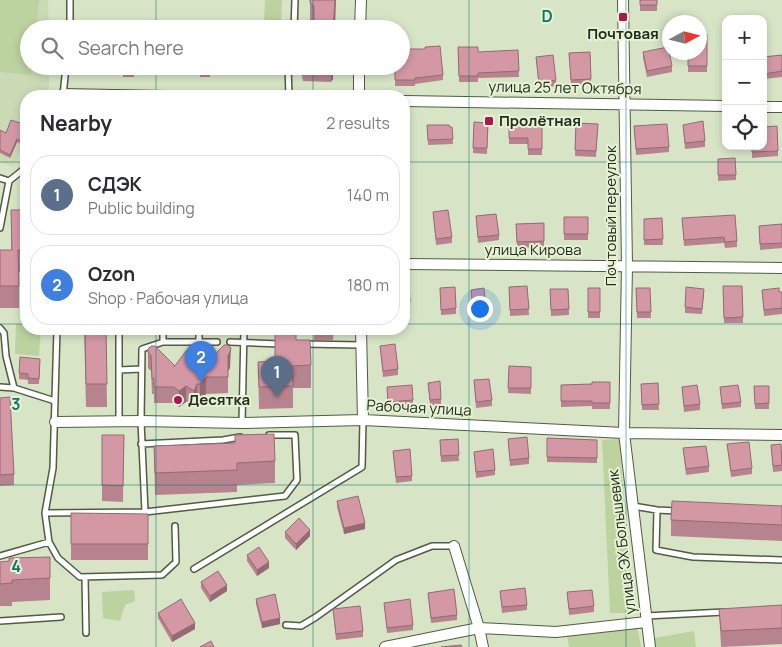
<!DOCTYPE html>
<html lang="en">
<head>
<meta charset="utf-8">
<style>
	:root { --surface:#fff; --page:#f7f7f7; --text:#2b2b33; --muted:#7c7c81; --line:#e1e1e2; --accent:#0f766e }
	body { margin:0; font-family:Manrope,sans-serif; background:var(--page); color:var(--text) }
	.controls { position:absolute; right:15px; top:15px; display:grid; overflow:hidden; border-radius:10px; box-shadow:0 2px 8px #0003 }
	.controls button { width:45px; height:45px; display:grid; place-items:center; padding:0; border:0; border-bottom:1px solid var(--line); background:var(--surface); color:var(--text); font:25px sans-serif }
	.compass { position:absolute; left:662px; top:15px; width:45px; height:45px; border-radius:50%; background:var(--surface); box-shadow:0 2px 8px #0003; rotate:83deg }
	.you { position:absolute; left:479px; top:308px; width:18px; height:18px; margin:-12px; border:4px solid #fff; border-radius:50%; background:#1a73e8; box-shadow:0 0 0 8px #1a73e833 }
	.badge { display:grid; place-items:center; width:32px; height:32px; border-radius:50%; background:var(--accent); color:#fff; font-size:16px; font-weight:700 }
	.pin { position:absolute; translate:-50% -41px; filter:drop-shadow(0 1px 2px #0008) }
	.pin::after { content:''; position:absolute; top:26px; width:18px; height:15px; background:inherit; clip-path:polygon(0 0,100% 0,50% 100%) }
	.list { margin:0; padding:0; list-style:none }
	h2 { display:flex; justify-content:space-between; align-items:center; height:65px; margin:0; padding:0 20px; font-size:21px }
	h2 small { font-size:16px; font-weight:400; color:var(--muted) }
	.list li { display:grid; grid-template-columns:32px 1fr auto; gap:15px; align-items:center; box-sizing:border-box; height:80px; margin:0 10px 10px; padding:0 10px; border:1px solid var(--line); border-radius:20px }
	.list b { display:block; font-size:19px; white-space:nowrap }
	.list p { margin:0; font-size:16px; white-space:nowrap; color:var(--muted) }
	.list em { font-size:16px; font-style:normal; color:var(--muted) }
	.icon { flex:none; width:28px; height:28px; fill:none; stroke:currentColor; stroke-width:2; stroke-linecap:round; stroke-linejoin:round }
	.map { position:relative; flex:none; width:782px; height:647px; overflow:hidden }
	.search { position:absolute; background:var(--surface); box-shadow:0 2px 8px #0003; left:20px; top:20px; width:390px; height:55px; display:flex; align-items:center; gap:12px; box-sizing:border-box; padding:0 18px; border-radius:28px; color:var(--muted); font-size:19px }
	.panel { position:absolute; background:var(--surface); box-shadow:0 2px 8px #0003; left:20px; top:90px; width:390px; height:245px; border-radius:20px }
	.map>svg:first-child { display:block }
	.built { fill:#cadab5 }
	.green { fill:#bcd29f }
	.lines { fill:none; stroke-linecap:round; stroke-linejoin:round }
	.service-casing { stroke:#525c43; stroke-width:8 }
	.minor-casing { stroke:#525c43; stroke-width:12 }
	.service { stroke:#fff; stroke-width:5 }
	.minor { stroke:#fff; stroke-width:10 }
	.wall { fill:#b6838e }
	.shaded-wall { fill:#946a74 }
	.building { fill:#d498a5; stroke:#946a74 }
	.grid { fill:none; stroke:#0f766e; stroke-width:1; stroke-opacity:0.55 }
	.poi-dot { fill:#a91851; stroke:#e5f2d3; stroke-width:2 }
	.labels { text-anchor:middle; stroke-width:4; stroke-linejoin:round; paint-order:stroke }
	.poi-label { font-size:15px; font-weight:bold; fill:#262b1f; stroke:#e5f2d3; text-anchor:start }
	.street-label { font-size:15px; fill:#262b1f; stroke:#e5f2d3 }
	.grid-label { font-size:16px; text-anchor:middle; font-weight:bold; fill:#0f766e; stroke:#e5f2d3; stroke-width:4; stroke-linejoin:round; paint-order:stroke }
</style>
</head>
<body>
<div class="map">
<svg width="782" height="647" viewBox="0 0 782 647">
	<rect width="100%" height="100%" fill="#d7e5c6"/>
	<path class="built" d="M0 0H48L49 29H29V66H49V95L48 96H26V141L13 167 0 162Z"/>
	<path class="green" d="M0 0H39L36 29H29V66H32L31 75 0 72Z
		M265 0H282L281 24H264Z
		M16 324H26V329H41L39 356 15 354Z
		M619 439 634 613H610L602 440Z
		M134 590 135 601 125 605 120 621 103 618 102 592Z
		M637 626 641 647H569L567 636Z
		M694 631 696 647H650L649 639Z"/>
	<g class="lines">
		<defs>
			<path id="service" d="M70 29V0
				M294 29 295 0
				M288 66 289 96
				M63 96 66 66
				M0 178 9 181
				M0 228 9 181 24 169H26
				M0 328 4 333 6 356 14 388
				M199 329V342
				M163 342H217
				M230 342 281 344
				M304 344 361 345
				M119 370 141 369
				M0 387 14 388 55 401
				M119 421V329
				M242 423 244 329
				M141 444 223 440 240 437
				M633 506 657 510 677 511
				M657 510 656 550 693 557 782 560
				M145 512 141 421 142 349 163 342V329
				M45 513 145 512 285 496 297 480 295 435H269
				M49 542 58 558 80 577 162 575 176 562 175 526
				M0 556 49 542 45 513 53 468 57 329
				M194 569 362 467 363 420
				M85 577 86 633
				M646 616 724 612
				M0 621 61 617
				M286 625 301 626 316 617 396 560 432 546H454"/>
			<path id="minor" d="M623 0 627 266 624 433 650 647
				M360 29 361 0
				M63 94 165 96
				M359 96V66
				M404 101 726 106
				M763 107H782
				M404 264 782 268
				M361 329 363 420
				M55 422 141 421 242 423 363 420 624 433 782 435
				M454 546 479 628 483 647
				M385 647 479 628 556 632 646 622"/>
		</defs>
		<use href="#service" class="service-casing"/>
		<use href="#minor" class="minor-casing"/>
		<use href="#service" class="service"/>
		<use href="#minor" class="minor"/>
	</g>
	<path class="wall" d="M310 0H336L310 24Z
		M640 0H657V11H640Z
		M707 34V72H688V52Z
		M458 47 478 52 518 50 519 77 478 78V82H459Z
		M590 52 591 84 571 85 569 53Z
		M643 52 672 66V72L647 77 643 58Z
		M782 55V77L764 79 763 57Z
		M536 57 556 80V86L539 89Z
		M725 60H726V84H724Z
		M93 66H108L107 74H93Z
		M123 66H135L134 77H123Z
		M158 66H169V75H158Z
		M200 66H210V77H200Z
		M241 66H253V75H241Z
		M301 66H333V79L331 82 303 81 301 72Z
		M395 66 443 75V80L415 84V86H395Z
		M474 122 488 123 487 154 473 153Z
		M509 122 524 124H542V155H528V144H509Z
		M576 123 598 124 596 157 575 156Z
		M427 125 452 127 453 144 428 145Z
		M683 125 705 141V147L685 149Z
		M23 126 26 128V147L17 142 10 158 0 153V130L6 133Z
		M634 126 669 147V152L636 155Z
		M777 126 778 156 752 158V146Z
		M718 159 736 175V180L718 181Z
		M26 171V272H19V308H0V250H11V210H22Z
		M433 212 452 237V243L436 245Z
		M476 216 499 235V240L478 243Z
		M564 217H588V240H564Z
		M404 218 406 235V241H404Z
		M662 218 663 245H644V219Z
		M682 218 737 241V247L725 248 724 243 684 246Z
		M544 223V247L517 248 516 224Z
		M782 224V248L760 250 759 226Z
		M404 283 410 302V308H404Z
		M527 286 529 315 510 316 509 287Z
		M723 286H742L743 323H724Z
		M440 288 456 308V314L441 315Z
		M588 288H600V318H588Z
		M636 288H650L651 318H637Z
		M550 289H568L569 315 551 316Z
		M471 290 486 308V313L473 315Z
		M762 290 782 292V314L764 316Z
		M704 294 702 314 685 313V307Z
		M84 329H106L107 407H86Z
		M208 329H228V330H224V334H214V329Z
		M314 329H334L333 340H314Z
		M275 333 296 340 311 365V388H293V408L259 409 258 362 275 361Z
		M380 346 398 369V375L383 377Z
		M148 349 174 367 205 366 230 368 228 371V393L206 394 200 400H197L194 407 186 402 179 407 174 403H154V394H152L151 371 148 368Z
		M40 364 39 384H28V380L19 379V373Z
		M509 366 531 367V394L508 393Z
		M474 380 492 400V406L476 408Z
		M610 382V409H592V406L561 407V385L592 384Z
		M428 383 441 399V404L430 406Z
		M658 383 659 410H642L641 384Z
		M754 386H769V409H755Z
		M387 387 413 400V406L388 408Z
		M682 387 700 404V410L684 412Z
		M720 387 741 402V407L722 409Z
		M0 398 14 474V485L0 486Z
		M102 435H124L123 502 102 501Z
		M547 438 597 440V463L547 462Z
		M458 439 459 461 441 462 440 440Z
		M508 439 529 458V464L510 466Z
		M235 443 275 461V483L237 485V492L155 495 154 446Z
		M727 444 752 468V474L731 477Z
		M771 445 782 451V471L773 472Z
		M683 448 709 466V472L686 475Z
		M393 451 412 476V481L396 483Z
		M474 452 495 470V475L476 478Z
		M337 501 365 529 344 534 337 507Z
		M782 506V541L671 536V520Z
		M71 513 148 514V560H71Z
		M285 532 310 536 296 550 285 538Z
		M247 555 269 568 257 576 247 561Z
		M9 561 50 578V600L12 602V606H0V562Z
		M201 582 227 591 210 602 201 588Z
		M500 591 527 605V610L502 613Z
		M567 592 594 606V612L569 615Z
		M428 593 457 615V620L431 623Z
		M256 599 280 624 262 628 256 604Z
		M384 603 413 625V630L387 633Z
		M782 605V644L721 647 719 609Z
		M333 609 363 631V637L336 640Z
		M158 613 195 629 172 642 158 618Z"/>
	<path class="shaded-wall" d="M335 0H336L335 29H333Z
		M331 66H333V79L331 82Z
		M17 139V142L10 158V155Z
		M231 348 230 368 228 371V355Z
		M206 377V394L200 400V384Z
		M197 384V400L194 407V391Z
		M186 386V402L179 407V391Z
		M365 523V529L344 534V528Z
		M310 530V536L296 550V544Z
		M269 562V568L257 576V570Z
		M227 585V591L210 602V596Z
		M280 618V624L262 628V622Z
		M195 623V629L172 642V636Z"/>
	<path class="building" d="M310 0H335L333 29H305L314 20V6L310 3Z
		M640 0H657V5H640Z
		M700 34H707V66H688V52H700Z
		M440 46 443 75 415 78V80H395V66H401V49H425V47Z
		M458 47H478V52L518 50 519 71 478 73V76H459Z
		M668 47 672 66 647 71 643 52Z
		M590 52 591 79 571 80 569 53Z
		M553 55 556 80 539 83 536 57Z
		M782 55V71L764 74 763 57Z
		M725 60H726V78H724Z
		M93 66H107V71H93Z
		M123 66H134V72L123 71Z
		M158 66H169V69H158Z
		M200 66H210V71L200 72Z
		M241 66H253V70H241Z
		M11 120 23 124 22 126 26 128V144L17 139 10 155 0 150V130L6 133Z
		M703 121 705 141 685 143 683 125Z
		M474 122 488 123 487 148H473Z
		M509 122H524V124H542V149H528V138H509Z
		M576 123 598 124 596 151 575 150Z
		M667 124 669 147 636 149 634 126Z
		M404 125H405L404 142Z
		M427 125H449L450 127H452L453 139 428 140Z
		M777 126 778 151 752 152V146H763V127Z
		M735 158 736 175H718V159Z
		M22 171H26V250H18L19 286H0V250H12L11 210H23Z
		M448 210 452 237 436 239 433 212Z
		M496 214 499 235 478 237 476 216Z
		M735 215 737 241 725 242 724 237 684 240 682 218Z
		M564 217H588V234H564Z
		M404 218 406 235H404Z
		M662 218 663 239 644 240V219Z
		M544 223V241L517 242 516 224Z
		M782 224V243L760 244 759 226Z
		M404 283H409L410 302H404Z
		M527 286 529 309 510 310 509 287Z
		M723 286H742L743 317 724 318Z
		M455 287 456 308 441 310 440 288Z
		M686 287 704 289 702 309 685 307Z
		M484 288 486 308 473 309 471 290Z
		M588 288H600V312H588Z
		M636 288H650L651 312H637Z
		M779 288V292H782V308L764 310 762 290Z
		M550 289H568L569 309 551 310Z
		M85 329H106L107 384H86Z
		M296 332V340H310L311 365 292 366 293 386 259 387 258 362 275 361V333Z
		M395 344 398 369 383 371 380 346Z
		M224 345H228L231 348 230 352 228 355V377H206L200 384H197L194 391 186 386 179 391 174 387H154V378H152L151 355 148 352V349L151 346H155L174 365V367L186 351H192L205 366V364Z
		M20 357 40 359 39 379 28 378V374L19 373Z
		M509 366 531 367V388H508Z
		M489 379 492 400 476 402 474 380Z
		M440 381 441 399 430 400 428 383Z
		M592 382H610V403H592V401H561V385L592 384Z
		M658 383 659 404 642 405 641 384Z
		M412 385 413 400 388 402 387 387Z
		M697 385 700 404 684 406 682 387Z
		M738 385 741 402 722 404 720 387Z
		M754 386H769V403L755 404Z
		M10 397 14 474 0 475V398Z
		M274 434 275 461 237 463V470L155 473 154 446 235 443V435Z
		M102 435H124L123 486 102 485Z
		M527 437 529 458 510 460 508 439Z
		M547 438 597 440V458L547 457Z
		M458 439 459 455 441 456 440 440Z
		M749 442 752 468 731 471 727 444Z
		M781 444 782 465 773 466 771 445Z
		M706 446 709 466 686 469 683 448Z
		M410 449 412 476 396 477 393 451Z
		M493 449 495 470 476 472 474 452Z
		M358 496 365 523 344 528 337 501Z
		M672 501 782 506V525L671 520Z
		M71 513 148 514V544H71Z
		M299 518 310 530 296 544 285 532Z
		M259 547 269 562 257 570 247 555Z
		M50 557V578L12 580V583L0 584V562L9 561V558Z
		M218 571 227 585 210 596 201 582Z
		M525 588 527 605 502 607 500 591Z
		M454 589 457 615 431 618 428 593Z
		M592 590 594 606 569 609 567 592Z
		M275 594 280 618 262 622 256 599Z
		M181 599 195 623 172 636 158 613Z
		M410 599 413 625 387 628 384 603Z
		M782 605V628L721 631 719 609Z
		M360 606 363 631 336 634 333 609Z
		M211 641 214 647H200Z
		M461 645 462 647H441Z"/>
	<path class="grid" d="M156 0V29M313 0V29M469 0V647M626 0V647M156 66V96M313 66V96M0 162H26M404 162H782M0 324H26M404 324H782M156 329V647M313 329V647M0 485H782"/>
	<g class="poi-dot">
		<rect x="618" y="12" width="10" height="10" rx="2.5"/>
		<rect x="484" y="116" width="10" height="10" rx="2.5"/>
		<circle cx="178" cy="400" r="5"/>
	</g>
	<g class="labels">
		<g class="poi-label">
			<text x="623" y="39" text-anchor="middle">Почтовая</text>
			<text x="499" y="126">Пролётная</text>
			<text x="188" y="405">Десятка</text>
		</g>
		<g class="street-label">
			<text transform="translate(565 88) rotate(1)" y="5">улица 25 лет Октября</text>
			<text transform="translate(611 216) rotate(-90)" y="5">Почтовый переулок</text>
			<text x="533" y="255">улица Кирова</text>
			<text transform="translate(419 408) rotate(3)" y="5">Рабочая улица</text>
			<text transform="translate(622 542) rotate(-97)" y="5">улица ЭХ Большевик</text>
		</g>
	</g>
	<g class="grid-label">
		<text x="547" y="22">D</text>
		<text x="16" y="410">3</text>
		<text x="16" y="572">4</text>
	</g>
</svg>
<div class="controls">
<button>+</button>
<button>−</button>
<button><svg class="icon" aria-label="locate" viewBox="0 0 24 24"><circle cx="12" cy="12" r="6"/><path d="M12 2v4M12 18v4M2 12h4M18 12h4"/></svg></button>
</div>
<svg class="compass" viewBox="-18 -18 36 36"><path d="M0-13l5 13h-10z" fill="#e53935"/><path d="M0 13l5-13h-10z" fill="#7c7c81"/></svg>
<div class="you"></div>
<div class="pin badge" style="left:277px;top:397px;background:#5c6f8a">1</div>
<div class="pin badge" style="left:201px;top:382px;background:#3f7fe0">2</div>
<div class="search"><svg class="icon" aria-label="search" viewBox="0 0 24 24"><circle cx="10" cy="10" r="6"/><path d="M15 15l6 6"/></svg>Search here</div>
<section class="panel">
<h2>Nearby<small>2 results</small></h2>
<ul class="list">
<li><span class="badge" style="background:#5c6f8a">1</span><div><b>СДЭК</b><p>Public building</p></div><em>140 m</em></li>
<li><span class="badge" style="background:#3f7fe0">2</span><div><b>Ozon</b><p>Shop · Рабочая улица</p></div><em>180 m</em></li>
</ul>
</section>
</div>
</body>
</html>
